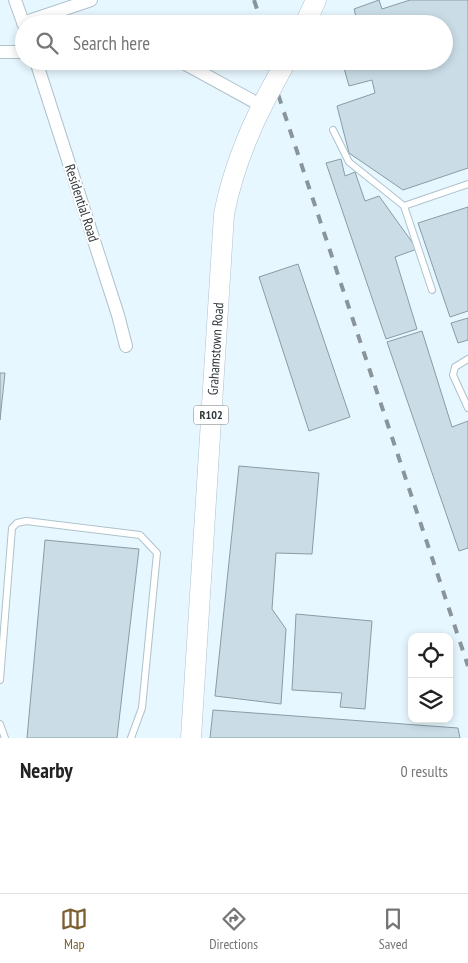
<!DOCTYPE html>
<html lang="en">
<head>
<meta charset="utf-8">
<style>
	:root { --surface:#fff; --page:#f6f6f6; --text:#222; --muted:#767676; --line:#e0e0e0; --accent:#7a5f31 }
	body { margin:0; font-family:"PT Sans Narrow",sans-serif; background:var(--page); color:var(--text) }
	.controls { position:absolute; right:15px; bottom:15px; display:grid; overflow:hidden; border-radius:10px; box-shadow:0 2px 8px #0003 }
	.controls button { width:45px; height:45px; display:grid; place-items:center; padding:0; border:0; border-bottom:1px solid var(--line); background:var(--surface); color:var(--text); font:25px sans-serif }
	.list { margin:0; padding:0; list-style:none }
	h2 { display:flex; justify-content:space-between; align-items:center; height:65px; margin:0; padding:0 20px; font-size:21px }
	h2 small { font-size:16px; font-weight:400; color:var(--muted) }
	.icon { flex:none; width:28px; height:28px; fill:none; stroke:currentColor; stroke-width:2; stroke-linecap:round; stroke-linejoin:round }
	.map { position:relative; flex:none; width:468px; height:738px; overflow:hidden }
	.search { position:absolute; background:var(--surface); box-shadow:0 2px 8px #0003; left:15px; right:15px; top:15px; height:55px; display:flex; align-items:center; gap:12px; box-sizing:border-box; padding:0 18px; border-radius:28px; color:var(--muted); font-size:19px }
	.sheet { height:155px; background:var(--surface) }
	nav { display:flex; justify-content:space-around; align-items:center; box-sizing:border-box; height:70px; border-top:1px solid var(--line); background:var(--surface); font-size:14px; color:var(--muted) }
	nav a { display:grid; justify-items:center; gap:2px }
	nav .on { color:var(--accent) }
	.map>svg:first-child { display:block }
	.building { fill:#cadde7; stroke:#899ca5 }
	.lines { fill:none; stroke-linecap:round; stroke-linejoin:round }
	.service-casing { stroke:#aec2cb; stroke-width:8 }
	.minor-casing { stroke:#aec2cb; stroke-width:14 }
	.primary-casing { stroke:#aec2cb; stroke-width:21 }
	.service { stroke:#fff; stroke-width:6 }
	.minor { stroke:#fff; stroke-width:12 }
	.primary { stroke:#fff; stroke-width:20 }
	.rail { stroke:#89959b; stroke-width:4; stroke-dasharray:9 9; stroke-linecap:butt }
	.primary-bridge-casing { stroke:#aec2cb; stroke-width:21; stroke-linecap:butt }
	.primary-bridge { stroke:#fff; stroke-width:20 }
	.labels { text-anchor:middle; stroke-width:4; stroke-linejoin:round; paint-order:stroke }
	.shield { fill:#fff; stroke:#6e7476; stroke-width:1 }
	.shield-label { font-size:12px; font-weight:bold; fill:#30383c }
	.street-label { font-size:14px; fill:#30383c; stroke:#fff }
</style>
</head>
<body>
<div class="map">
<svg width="468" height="738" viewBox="0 0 468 738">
	<rect width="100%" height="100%" fill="#e7f7ff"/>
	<path class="building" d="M379 0 382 9 410 0H468V168L403 190 349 153 337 106 375 93 372 80 349 86 342 61H444V24H358L354 9Z
		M341 159 345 176 355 172 365 201 379 196 417 249 395 257 417 329 386 339 326 163Z
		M468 207V311L450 317 418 223Z
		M298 264 350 417 309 431 259 277Z
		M468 318V340L458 343 451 323Z
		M422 331 452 427 468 421V548L459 551 387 342Z
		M0 373H5L0 420Z
		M239 466 319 473 312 554 276 553 272 609 286 629 281 704 215 696Z
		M45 540 139 549 117 738H27Z
		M296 614 372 621 365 709 340 707 342 693 292 690Z
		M213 710 458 728 460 738H210Z"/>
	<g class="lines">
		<defs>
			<path id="service" d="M333 130 349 162 404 206 468 184
				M404 206 432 290
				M468 359 455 367 453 375 468 408
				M0 680 12 528 17 523 26 521 140 535 157 553 142 708 131 738
				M0 724 5 738"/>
			<path id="minor" d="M15 0 24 25
				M23 23 91 0
				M0 52H24
				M36 61 118 315 126 346
				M180 61 262 106"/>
			<g id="primary">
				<path d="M305 24 316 0"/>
				<path id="s1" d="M191 738 224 214C232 174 246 137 265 100"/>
			</g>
		</defs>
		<use href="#service" class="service-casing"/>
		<use href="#minor" class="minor-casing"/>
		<use href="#primary" class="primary-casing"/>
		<use href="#service" class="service"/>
		<use href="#minor" class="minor"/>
		<use href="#primary" class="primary"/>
		<path class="rail" d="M254 0 262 24
			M267 61 468 666"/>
		<defs>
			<path id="primary-bridge" d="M265 100 286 61"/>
		</defs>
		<use href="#primary-bridge" class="primary-bridge-casing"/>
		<use href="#primary-bridge" class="primary-bridge"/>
	</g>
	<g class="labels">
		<rect class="shield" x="193.5" y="405.5" width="35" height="19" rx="4"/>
		<g class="shield-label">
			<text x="211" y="419">R102</text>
		</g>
		<g class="street-label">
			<text transform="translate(82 203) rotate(72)" y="5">Residential Road</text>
			<text dy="5" stroke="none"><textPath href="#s1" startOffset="390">Grahamstown Road</textPath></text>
		</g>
	</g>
</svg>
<div class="controls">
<button><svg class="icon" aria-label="locate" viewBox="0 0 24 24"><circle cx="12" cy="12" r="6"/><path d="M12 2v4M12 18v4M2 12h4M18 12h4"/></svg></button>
<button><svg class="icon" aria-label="layers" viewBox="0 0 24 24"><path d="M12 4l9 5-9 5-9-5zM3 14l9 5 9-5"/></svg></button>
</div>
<div class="search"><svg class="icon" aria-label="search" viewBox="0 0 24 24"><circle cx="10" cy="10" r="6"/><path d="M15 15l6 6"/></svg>Search here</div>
</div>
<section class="sheet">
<h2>Nearby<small>0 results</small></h2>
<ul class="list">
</ul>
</section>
<nav>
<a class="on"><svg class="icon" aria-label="map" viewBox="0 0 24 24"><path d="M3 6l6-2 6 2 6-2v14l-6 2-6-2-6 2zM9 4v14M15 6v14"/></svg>Map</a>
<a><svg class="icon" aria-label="directions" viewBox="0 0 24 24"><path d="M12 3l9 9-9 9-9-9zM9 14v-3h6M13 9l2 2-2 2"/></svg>Directions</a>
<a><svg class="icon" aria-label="saved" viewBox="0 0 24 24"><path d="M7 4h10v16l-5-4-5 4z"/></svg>Saved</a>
</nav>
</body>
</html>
